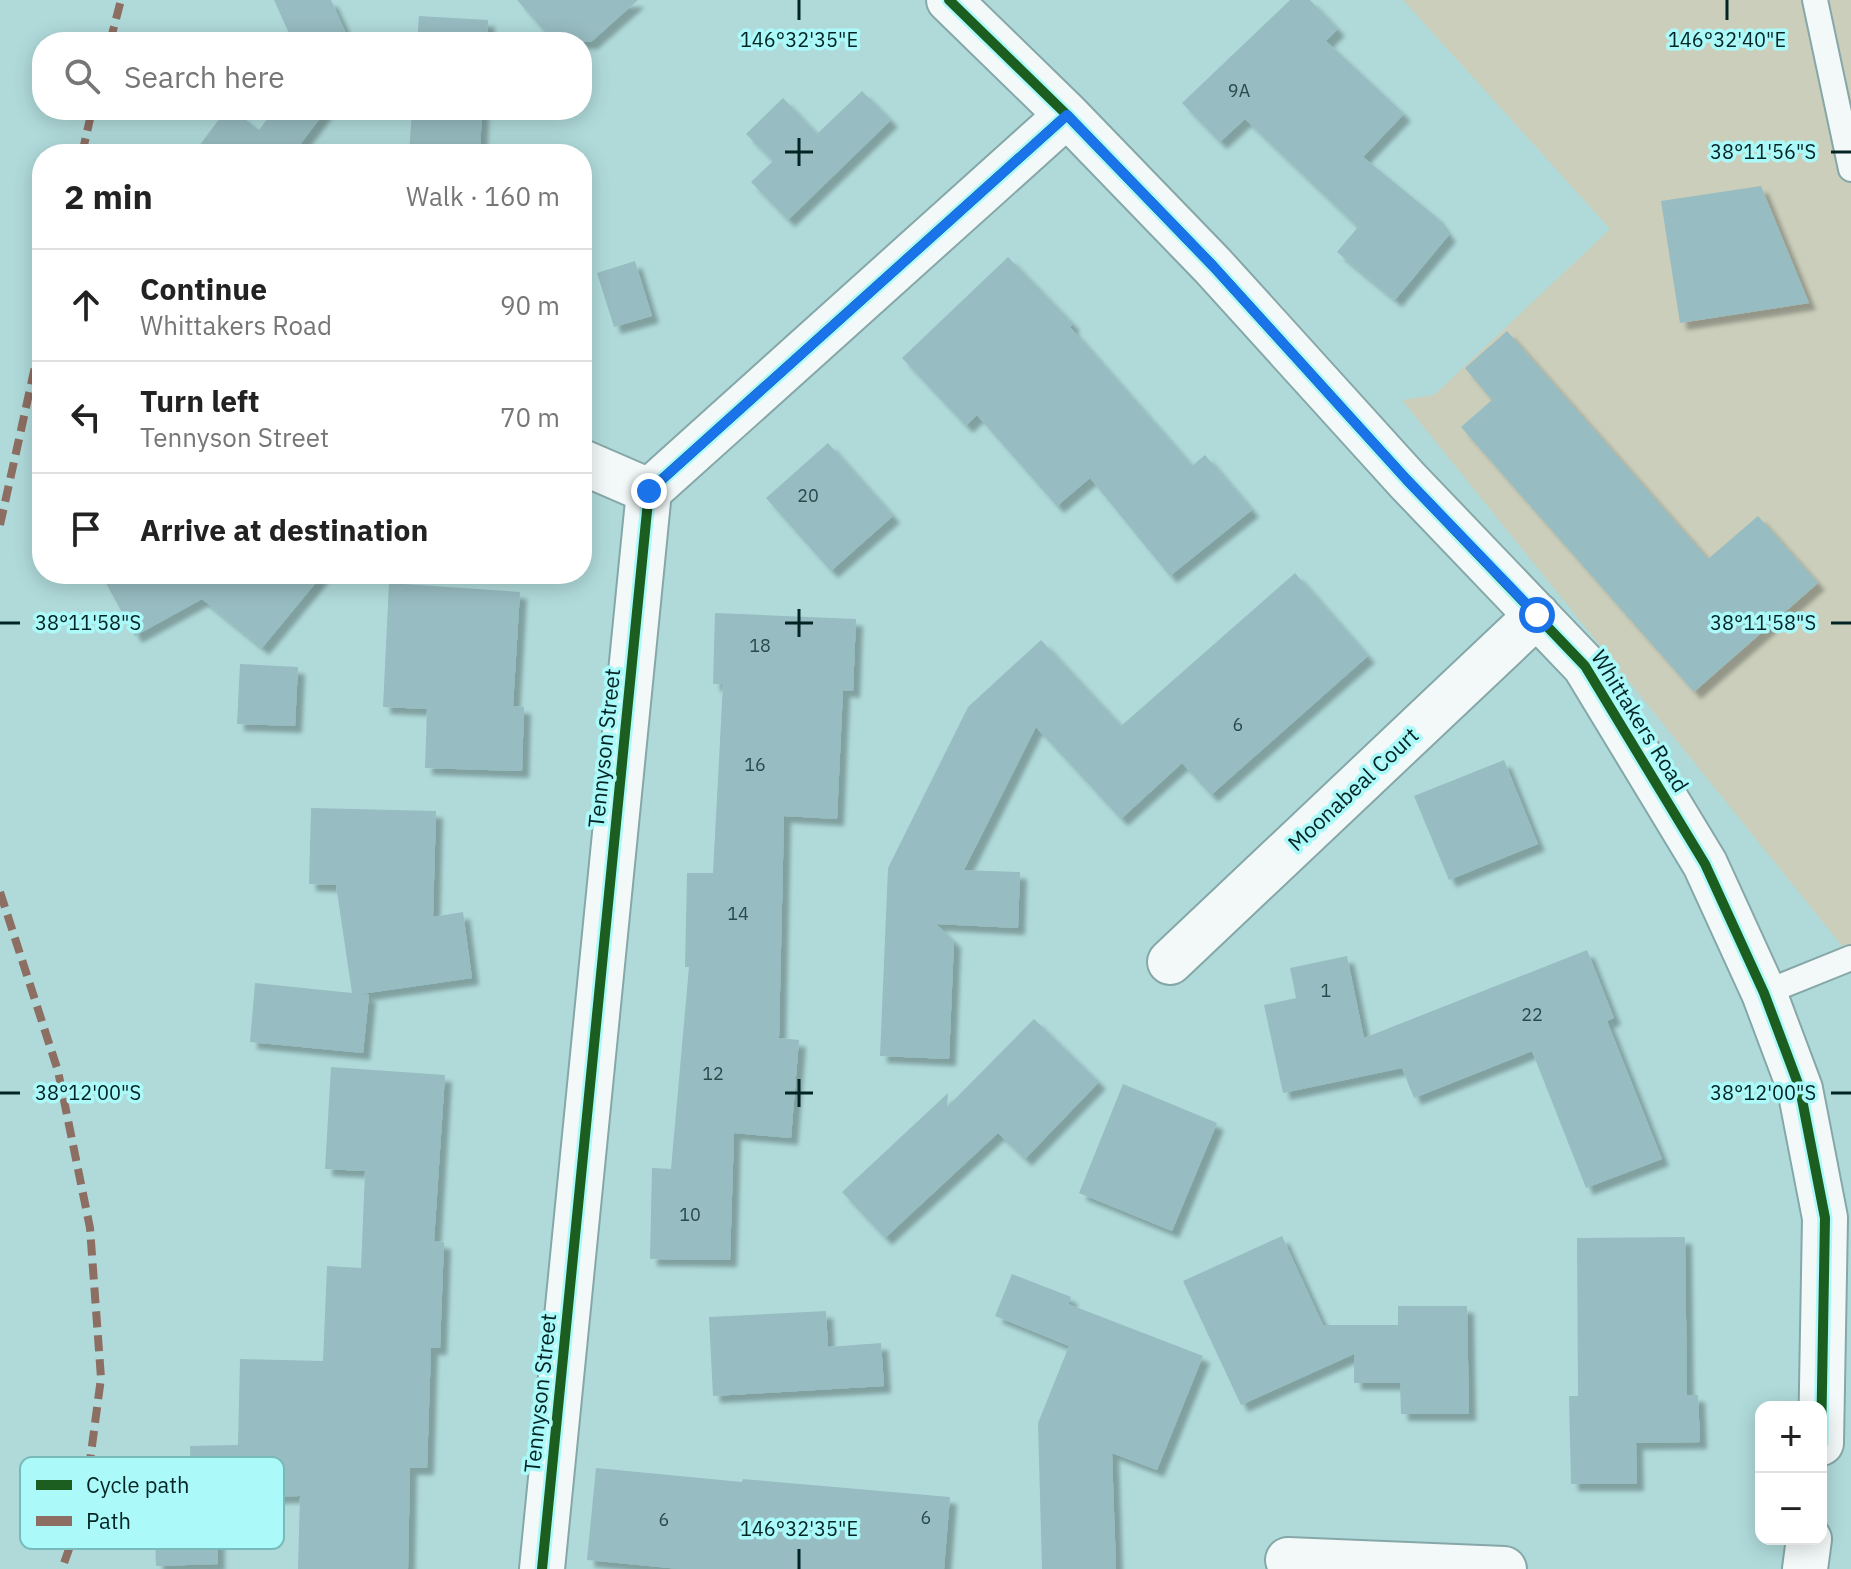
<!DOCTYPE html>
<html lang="en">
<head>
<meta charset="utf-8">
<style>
	:root { --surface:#fff; --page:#f2f2f2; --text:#222; --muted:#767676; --line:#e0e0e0 }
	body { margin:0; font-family:"IBM Plex Sans",sans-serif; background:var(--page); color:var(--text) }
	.controls { position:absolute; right:24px; bottom:24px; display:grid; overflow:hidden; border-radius:16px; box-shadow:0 4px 20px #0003 }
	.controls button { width:72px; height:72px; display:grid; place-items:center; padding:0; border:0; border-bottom:2px solid var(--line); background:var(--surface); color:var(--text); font:40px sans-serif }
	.stop { position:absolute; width:24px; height:24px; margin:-18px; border:6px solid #1a73e8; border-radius:50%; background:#fff }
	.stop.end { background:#1a73e8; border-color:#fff; box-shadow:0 2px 8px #0008 }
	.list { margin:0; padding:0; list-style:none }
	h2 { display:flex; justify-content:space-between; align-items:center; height:104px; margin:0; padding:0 32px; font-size:34px }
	h2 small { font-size:26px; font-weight:400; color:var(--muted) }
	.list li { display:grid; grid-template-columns:52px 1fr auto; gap:24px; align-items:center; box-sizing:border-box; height:112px; padding:0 32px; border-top:2px solid var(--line) }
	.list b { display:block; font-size:30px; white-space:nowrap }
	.list p { margin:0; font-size:26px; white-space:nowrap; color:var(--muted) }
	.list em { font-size:26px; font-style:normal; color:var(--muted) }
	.icon { flex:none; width:44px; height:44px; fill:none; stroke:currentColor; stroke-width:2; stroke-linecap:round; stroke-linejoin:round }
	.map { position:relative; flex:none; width:1851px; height:1569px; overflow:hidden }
	.search { position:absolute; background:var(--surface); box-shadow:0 4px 20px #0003; left:32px; top:32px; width:560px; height:88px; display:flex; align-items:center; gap:20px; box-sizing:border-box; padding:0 28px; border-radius:32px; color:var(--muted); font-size:30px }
	.panel { position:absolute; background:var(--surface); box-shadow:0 4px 20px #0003; left:32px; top:144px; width:560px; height:440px; border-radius:32px }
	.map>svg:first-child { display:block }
	.green { fill:#caceba }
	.building { fill:#97bcc1; filter:url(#shadow) }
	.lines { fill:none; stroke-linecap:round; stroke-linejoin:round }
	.lane-casing { stroke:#86a7a7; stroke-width:28 }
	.street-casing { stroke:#86a7a7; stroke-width:48 }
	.lane { stroke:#f3f9f9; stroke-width:24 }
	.street { stroke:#f3f9f9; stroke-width:44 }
	.quiet { stroke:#8d6e63; stroke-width:8; stroke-dasharray:16 8; stroke-linecap:butt }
	.cycleway-casing { stroke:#abf9f9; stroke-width:15 }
	.cycleway { stroke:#1b5e20; stroke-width:10 }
	.route { stroke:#1a73e8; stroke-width:10 }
	.ticks { fill:none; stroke:#022424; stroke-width:3 }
	.labels { text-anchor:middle; stroke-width:7; stroke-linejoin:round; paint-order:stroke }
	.number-label { font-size:18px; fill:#274a4b }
	.street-label { font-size:22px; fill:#022424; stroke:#abf9f9 }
	.key { fill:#abf9f9; stroke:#78b9b9; stroke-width:2 }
	.key-label { font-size:22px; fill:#022424 }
	.ticks-label { font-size:20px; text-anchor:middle; fill:#022424; stroke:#abf9f9; stroke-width:7; stroke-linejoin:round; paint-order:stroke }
</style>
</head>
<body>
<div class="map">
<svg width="1851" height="1569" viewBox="0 0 1851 1569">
	<defs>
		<filter id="shadow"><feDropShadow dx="7" dy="7" stdDeviation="2" flood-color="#0004"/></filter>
	</defs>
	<rect width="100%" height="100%" fill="#b0dada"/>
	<path class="green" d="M1403 0H1851V957L1402 400 1434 395 1610 229Z"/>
	<path class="building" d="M274 0H331L350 42H293Z
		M517 0H638L591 42H554Z
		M1290 0H1310L1338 29 1326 41 1404 114 1363 157 1435 216 1449 235 1395 300 1337 252 1358 227 1245 119 1220 142 1182 103Z
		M419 16 488 20 487 42H417Z
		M862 91 891 120 788 220 751 182 773 161 746 134 783 98 817 134Z
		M226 110H233L259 130 274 110H326L293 154H193Z
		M412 110H482L480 154H409Z
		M1761 186 1809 303 1680 323 1661 201Z
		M1008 257 1073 324 1070 327 1192 466 1205 455 1252 510 1170 576 1090 478 1057 506 977 415 966 426 902 358Z
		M635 261 652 316 614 327 597 273Z
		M1507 331 1708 559 1758 516 1818 583 1694 692 1461 427 1492 400 1465 368Z
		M828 443 893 516 831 571 766 498Z
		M1295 573 1368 656 1211 795 1182 763 1121 819 1036 727 964 870 1020 872 1018 928 936 924 954 941 949 1059 880 1056 888 868 968 707 1041 640 1121 726Z
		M101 574H323L262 648 202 599 135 636Z
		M389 583 520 592 513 706 524 707 522 771 425 768 427 709 383 707Z
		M715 613 856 619 853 691 843 690 837 819 784 816 779 1038 799 1040 791 1138 734 1133 730 1260 650 1259 652 1168 671 1169 689 967H685L687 873H713L723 684H713Z
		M240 664 298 667 295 726 237 724Z
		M1504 760 1538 844 1449 880 1414 796Z
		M311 808 436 811 433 917 463 912 472 978 361 994 369 995 363 1053 250 1042 255 983 352 993 336 885 309 884Z
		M1587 950 1614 1018 1607 1021 1662 1159 1586 1188 1532 1051 1414 1098 1402 1068 1283 1093 1264 1005 1296 998 1290 968 1347 956 1364 1038Z
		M1034 1019 1099 1082 1025 1159 998 1133 885 1238 842 1192 948 1093 947 1107Z
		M331 1067 445 1075 434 1241 444 1242 440 1348H431L427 1468H410L408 1569H298L300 1496 191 1499 190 1446 238 1445 240 1359 323 1361 327 1266 361 1268 365 1171 325 1169Z
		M1123 1084 1217 1123 1172 1231 1079 1193Z
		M1282 1236 1323 1325H1398V1306H1467L1469 1414H1401L1400 1383H1354V1354L1241 1405 1183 1281Z
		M1685 1237 1687 1395H1698L1700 1442 1636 1443 1637 1484H1571L1569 1396H1578L1577 1238Z
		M1012 1274 1071 1297 1068 1304 1203 1356 1157 1470 1112 1453 1116 1569H1042L1038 1423 1069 1346 995 1316Z
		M826 1311 828 1347 881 1343 884 1386 713 1396 709 1317Z
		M596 1468 742 1482 743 1479 950 1497 944 1569H680L587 1560Z
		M217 1500 218 1564 156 1566 154 1501Z"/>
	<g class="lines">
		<defs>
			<path id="lane" d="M1815 0 1851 169
				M1764 993 1851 958"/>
			<path id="street" d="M949 0 1067 115 1213 266 1407 480 1585 666 1705 864 1764 993 1800 1089 1825 1218 1821 1443
				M582 462 649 491
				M1170 962 1537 615
				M1288 1560 1504 1569
				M542 1569 649 491 1067 115
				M1805 1569 1809 1539"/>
		</defs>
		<use href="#lane" class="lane-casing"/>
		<use href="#street" class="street-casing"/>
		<use href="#lane" class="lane"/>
		<use href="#street" class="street"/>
		<path class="quiet" d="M110 42 121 0
			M82 154 92 110
			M0 525 42 335
			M0 892 58 1071 90 1228 101 1378 84 1506 62 1569"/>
		<defs>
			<path id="cycleway" d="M949 0 1067 115 1213 266 1407 480 1585 666 1705 864 1764 993 1800 1089 1825 1218 1821 1443
				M542 1569 649 491 1067 115"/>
		</defs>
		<use href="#cycleway" class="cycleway-casing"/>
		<use href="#cycleway" class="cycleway"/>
	</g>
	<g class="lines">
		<path class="route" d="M649 491 1067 115 1213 266 1407 480 1537 615"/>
	</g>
	<path class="ticks" d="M799 0V20M1727 0V20M799 138V166M785 152H813M1831 152H1851M799 609V637M0 623H20M785 623H813M1831 623H1851M799 1079V1107M0 1093H20M785 1093H813M1831 1093H1851M799 1549V1569"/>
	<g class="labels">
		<g class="number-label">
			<text x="1239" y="97">9A</text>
			<text x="808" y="502">20</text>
			<text x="760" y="652">18</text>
			<text x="1238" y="731">6</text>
			<text x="755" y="771">16</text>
			<text x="738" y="920">14</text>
			<text x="1326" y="997">1</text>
			<text x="1532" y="1021">22</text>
			<text x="713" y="1080">12</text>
			<text x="690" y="1221">10</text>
			<text x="926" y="1524">6</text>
			<text x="664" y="1526">6</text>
		</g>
		<g class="street-label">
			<text transform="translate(1640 721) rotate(58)" y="8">Whittakers Road</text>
			<text transform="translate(604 748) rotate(-84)" y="8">Tennyson Street</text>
			<text transform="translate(1353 789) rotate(-43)" y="8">Moonabeal Court</text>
			<text transform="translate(540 1393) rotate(-84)" y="8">Tennyson Street</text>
		</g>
	</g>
	<rect x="20" y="1457" width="264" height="92" rx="12" class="key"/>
	<rect x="36" y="1480" width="36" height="10" fill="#1b5e20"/>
	<rect x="36" y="1516" width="36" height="10" fill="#8d6e63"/>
	<g class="key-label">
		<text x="86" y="1493">Cycle path</text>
		<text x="86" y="1529">Path</text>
	</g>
	<g class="ticks-label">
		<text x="799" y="47">146°32'35"E</text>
		<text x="1727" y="47">146°32'40"E</text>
		<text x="1763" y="159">38°11'56"S</text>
		<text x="88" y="630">38°11'58"S</text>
		<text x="1763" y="630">38°11'58"S</text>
		<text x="88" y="1100">38°12'00"S</text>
		<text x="1763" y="1100">38°12'00"S</text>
		<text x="799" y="1536">146°32'35"E</text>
	</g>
</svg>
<div class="controls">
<button>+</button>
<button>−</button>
</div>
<div class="stop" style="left:1537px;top:615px"></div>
<div class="stop end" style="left:649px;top:491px"></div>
<div class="search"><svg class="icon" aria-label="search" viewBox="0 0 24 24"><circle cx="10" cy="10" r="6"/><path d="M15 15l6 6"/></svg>Search here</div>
<section class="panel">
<h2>2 min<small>Walk · 160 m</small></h2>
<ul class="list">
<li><svg class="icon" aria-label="ahead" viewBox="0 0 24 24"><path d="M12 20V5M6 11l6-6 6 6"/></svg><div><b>Continue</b><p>Whittakers Road</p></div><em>90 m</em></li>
<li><svg class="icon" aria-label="left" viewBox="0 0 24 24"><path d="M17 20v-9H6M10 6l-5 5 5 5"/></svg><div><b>Turn left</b><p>Tennyson Street</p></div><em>70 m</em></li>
<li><svg class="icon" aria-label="arrive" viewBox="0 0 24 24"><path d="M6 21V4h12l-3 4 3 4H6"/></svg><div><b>Arrive at destination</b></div></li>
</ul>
</section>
</div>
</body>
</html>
